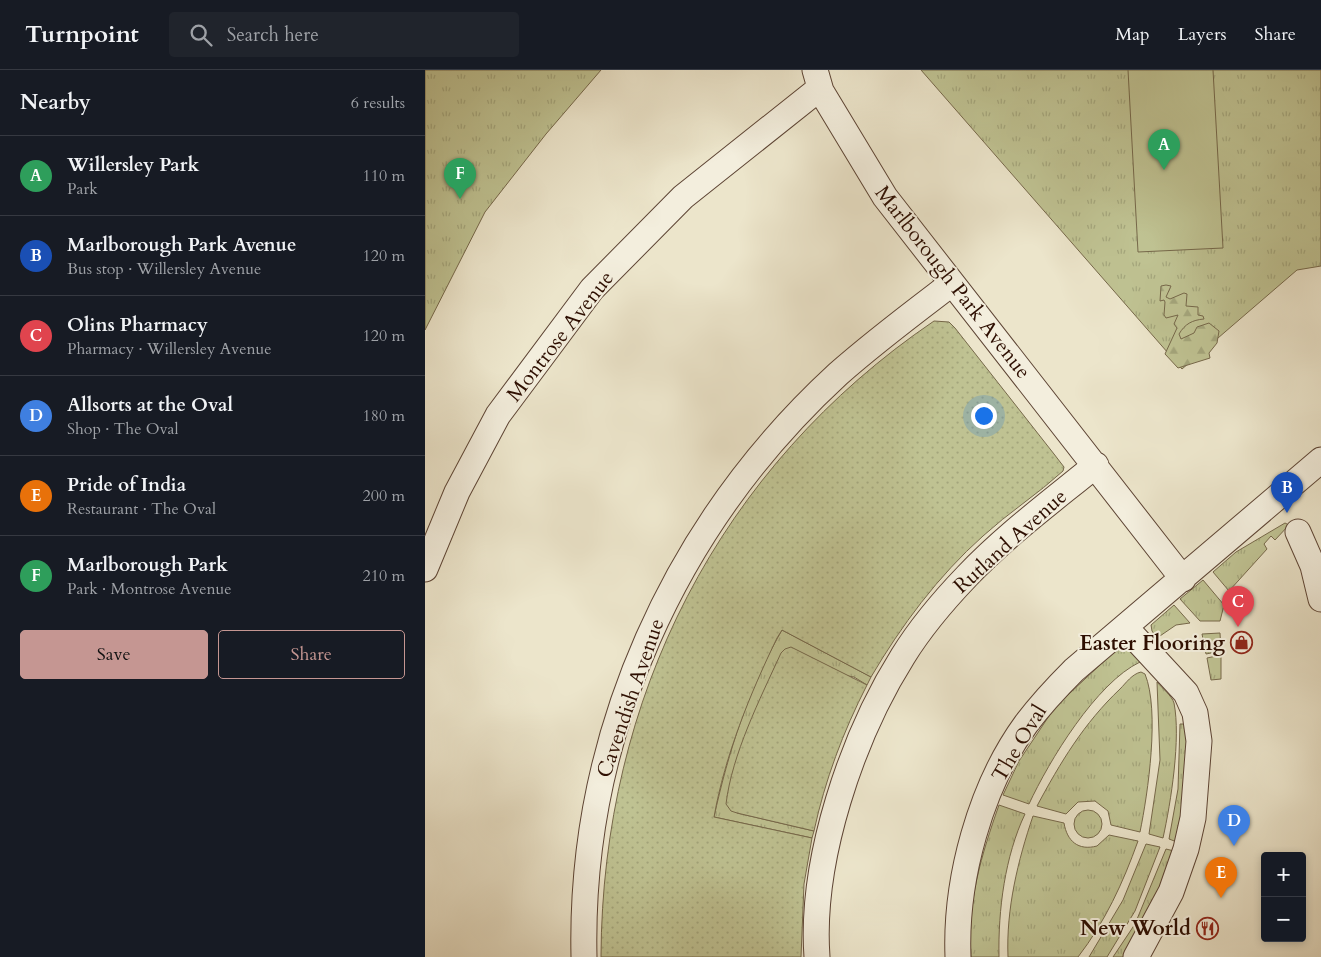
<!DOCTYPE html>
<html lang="en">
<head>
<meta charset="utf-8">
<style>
	:root { --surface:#171b24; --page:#20242c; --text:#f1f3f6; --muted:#9ea1a6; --line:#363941; --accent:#c59692 }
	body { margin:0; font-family:Cardo,serif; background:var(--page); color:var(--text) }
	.controls { position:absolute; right:15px; bottom:15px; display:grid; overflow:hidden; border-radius:5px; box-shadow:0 2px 8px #0003 }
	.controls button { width:45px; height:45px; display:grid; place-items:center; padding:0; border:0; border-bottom:1px solid var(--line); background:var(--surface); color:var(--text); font:25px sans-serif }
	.you { position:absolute; left:558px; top:345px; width:18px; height:18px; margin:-12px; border:4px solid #fff; border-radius:50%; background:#1a73e8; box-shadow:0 0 0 8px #1a73e833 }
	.badge { display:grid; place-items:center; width:32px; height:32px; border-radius:50%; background:var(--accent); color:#fff; font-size:16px; font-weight:700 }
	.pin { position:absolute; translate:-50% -41px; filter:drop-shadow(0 1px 2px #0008) }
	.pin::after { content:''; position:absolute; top:26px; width:18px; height:15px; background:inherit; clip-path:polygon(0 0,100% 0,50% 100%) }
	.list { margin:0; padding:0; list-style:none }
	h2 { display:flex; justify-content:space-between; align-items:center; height:65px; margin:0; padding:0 20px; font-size:21px }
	h2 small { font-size:16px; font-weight:400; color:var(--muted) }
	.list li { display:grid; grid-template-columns:32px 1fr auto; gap:15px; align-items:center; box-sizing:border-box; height:80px; padding:0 20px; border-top:1px solid var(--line) }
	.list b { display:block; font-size:19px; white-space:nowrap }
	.list p { margin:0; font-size:16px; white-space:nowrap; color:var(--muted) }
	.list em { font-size:16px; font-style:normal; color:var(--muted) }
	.actions { display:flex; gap:10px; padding:15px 20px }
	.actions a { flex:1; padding:11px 0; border:1px solid var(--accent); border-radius:5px; text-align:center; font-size:18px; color:var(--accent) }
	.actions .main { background:var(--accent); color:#111 }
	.icon { flex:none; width:28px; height:28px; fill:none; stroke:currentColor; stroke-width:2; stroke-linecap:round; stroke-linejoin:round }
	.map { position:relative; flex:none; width:896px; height:887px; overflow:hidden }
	header { display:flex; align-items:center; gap:30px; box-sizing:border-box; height:70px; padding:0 25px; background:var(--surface); border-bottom:1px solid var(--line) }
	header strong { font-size:24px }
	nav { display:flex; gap:28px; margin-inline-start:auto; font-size:18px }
	.search { width:350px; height:45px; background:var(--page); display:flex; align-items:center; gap:12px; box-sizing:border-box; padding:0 18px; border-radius:5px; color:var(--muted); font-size:19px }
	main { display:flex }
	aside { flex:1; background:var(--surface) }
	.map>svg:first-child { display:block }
	.grass { fill:url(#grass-tufts); stroke:#76684a }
	.forest { fill:url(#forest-firs); stroke:#76684a }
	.garden { fill:url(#garden-dots); stroke:#76684a }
	.pitch { fill:#bfc292; stroke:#76684a }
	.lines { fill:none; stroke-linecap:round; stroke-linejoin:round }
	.minor-casing { stroke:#5d4434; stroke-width:27 }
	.minor { stroke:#f3eedd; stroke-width:25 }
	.labels { text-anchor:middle; stroke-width:4; stroke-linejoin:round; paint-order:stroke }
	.street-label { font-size:21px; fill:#2d0e01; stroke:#f3eedd }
	.poi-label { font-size:21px; font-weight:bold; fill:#2d0e01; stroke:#f3eedd; text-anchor:end }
</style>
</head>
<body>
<header>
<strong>Turnpoint</strong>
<div class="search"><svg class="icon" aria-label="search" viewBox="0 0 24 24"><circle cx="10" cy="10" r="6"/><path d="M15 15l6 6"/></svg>Search here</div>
<nav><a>Map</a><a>Layers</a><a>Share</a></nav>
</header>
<main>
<aside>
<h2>Nearby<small>6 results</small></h2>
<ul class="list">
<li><span class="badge" style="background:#2e9e5b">A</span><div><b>Willersley Park</b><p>Park</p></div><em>110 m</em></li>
<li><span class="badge" style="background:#1a4fb4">B</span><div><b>Marlborough Park Avenue</b><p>Bus stop · Willersley Avenue</p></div><em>120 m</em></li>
<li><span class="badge" style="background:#e0444e">C</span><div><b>Olins Pharmacy</b><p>Pharmacy · Willersley Avenue</p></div><em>120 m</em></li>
<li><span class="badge" style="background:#3f7fe0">D</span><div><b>Allsorts at the Oval</b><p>Shop · The Oval</p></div><em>180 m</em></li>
<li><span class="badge" style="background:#e8710a">E</span><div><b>Pride of India</b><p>Restaurant · The Oval</p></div><em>200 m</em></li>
<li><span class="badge" style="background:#2e9e5b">F</span><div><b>Marlborough Park</b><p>Park · Montrose Avenue</p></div><em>210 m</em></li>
</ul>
<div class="actions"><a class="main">Save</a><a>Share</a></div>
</aside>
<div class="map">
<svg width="896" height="887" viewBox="0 0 896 887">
	<defs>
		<pattern id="grass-tufts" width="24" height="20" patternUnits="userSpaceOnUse" patternTransform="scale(1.25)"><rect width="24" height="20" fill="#bfc292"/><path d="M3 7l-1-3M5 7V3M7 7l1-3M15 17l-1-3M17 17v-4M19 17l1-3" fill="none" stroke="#a4a67c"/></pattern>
		<pattern id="forest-firs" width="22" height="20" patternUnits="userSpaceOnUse" patternTransform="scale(1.25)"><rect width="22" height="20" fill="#bfc292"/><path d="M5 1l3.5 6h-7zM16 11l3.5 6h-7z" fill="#a4a67c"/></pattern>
		<pattern id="garden-dots" width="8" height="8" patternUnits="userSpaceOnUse" patternTransform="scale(1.25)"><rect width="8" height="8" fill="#bfc292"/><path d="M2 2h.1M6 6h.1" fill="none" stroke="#a4a67c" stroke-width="1.8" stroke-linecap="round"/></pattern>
	</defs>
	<rect width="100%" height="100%" fill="#ece5cb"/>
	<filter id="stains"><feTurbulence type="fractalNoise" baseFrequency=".004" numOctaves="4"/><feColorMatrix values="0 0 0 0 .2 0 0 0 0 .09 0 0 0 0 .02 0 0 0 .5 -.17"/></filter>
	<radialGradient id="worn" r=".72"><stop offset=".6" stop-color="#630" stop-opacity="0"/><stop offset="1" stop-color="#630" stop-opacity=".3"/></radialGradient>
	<path class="grass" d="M0 0H176L121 64 60 142 0 260Z
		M496 0H896V196L872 200 757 299Z
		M860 453 864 455 850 470 846 466 839 474 842 479 804 521 788 502 811 482Z
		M778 510 799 535 795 551H775L755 529Z
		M749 535 765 553 751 555 732 568 727 561 726 555Z
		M357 560 446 607 442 615 429 607 351 594 320 667 302 727 312 743 389 761 387 768 289 747C303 683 324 617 357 560Z
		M795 563 796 581 781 584 777 564Z
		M701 577 715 592C671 613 624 691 604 734L578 725 594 691 630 637 691 580Z
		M796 585V609L786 610 782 588Z
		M716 602 720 604C735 641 723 723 715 762L686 755 683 741 670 731 653 732 641 744 612 736C635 693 659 653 695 619 701 613 707 604 716 602Z
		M732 612C737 618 747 626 749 633 756 668 746 732 738 768L724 764 735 690Z
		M755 654H764L762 709 752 772 744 769 753 719Z
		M574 735 600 744C580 786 573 840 574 887H546C541 835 557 783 574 735Z
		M649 754a14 14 0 1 1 28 0a14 14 0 1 1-28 0Z
		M608 746 639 753C642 771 653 781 672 776L684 765 713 771C698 813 680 852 653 887H583C581 839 593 790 608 746Z
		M721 774 735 777 710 841 682 887H664L698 830Z
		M741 779 749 781 733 824 699 887H688L710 854Z"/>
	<path class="forest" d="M741 215 746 216 741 227 745 229 759 223 762 224 761 236 773 237V245L778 246 779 249C767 250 760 254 754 264L756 269 769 263 772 257 784 253 794 261 792 273 784 283 785 288 753 298 740 284 752 258 749 254 753 245 741 248 739 245 740 232 739 230 735 231 736 216Z"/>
	<path class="garden" d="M509 251 524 252 530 258 629 384 639 397 638 401C613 424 583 443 558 466 513 506 476 556 446 607L357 560 352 568C325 624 300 685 289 747L387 768 379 814 376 887H176C177 628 294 397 509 251Z
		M366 577 442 615C418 662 400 710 389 761L312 743 306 741 301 734C307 684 335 629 356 583L360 579Z"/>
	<path class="pitch" d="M703 0H788L798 178 713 182Z"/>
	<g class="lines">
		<defs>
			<path id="minor" d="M390 0 396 21 460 127 758 509
				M873 462 888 496 896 529
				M0 499 32 422 73 345 167 219 258 127 395 18
				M700 557 761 623 770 643 774 671 768 748 761 779 746 822 711 887
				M159 887C154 665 250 454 413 304 449 272 488 243 526 214
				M392 887C385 790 427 667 478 586 496 557 519 530 542 506 581 465 627 431 671 395
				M533 887C530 810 555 717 601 654 616 634 632 617 649 600L896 390"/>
		</defs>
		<use href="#minor" class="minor-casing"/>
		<use href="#minor" class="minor"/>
	</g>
	<defs>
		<symbol id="shop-ring" viewBox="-11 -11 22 22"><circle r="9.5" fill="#f3eedd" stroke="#8f2418" stroke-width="1.5"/><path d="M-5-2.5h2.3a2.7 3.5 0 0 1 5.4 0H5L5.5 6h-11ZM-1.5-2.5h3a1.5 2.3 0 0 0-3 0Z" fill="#8f2418"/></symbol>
		<symbol id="restaurant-ring" viewBox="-11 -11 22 22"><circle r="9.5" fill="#f3eedd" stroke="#8f2418" stroke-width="1.5"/><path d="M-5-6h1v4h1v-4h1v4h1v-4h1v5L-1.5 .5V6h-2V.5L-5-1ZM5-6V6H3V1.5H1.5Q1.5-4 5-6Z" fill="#8f2418"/></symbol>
	</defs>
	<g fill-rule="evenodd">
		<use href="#shop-ring" x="804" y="560" width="25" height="25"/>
		<use href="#restaurant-ring" x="770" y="846" width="25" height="25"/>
	</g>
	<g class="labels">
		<g class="street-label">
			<text transform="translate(528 212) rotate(52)" y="7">Marlborough Park Avenue</text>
			<text transform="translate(135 266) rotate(-52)" y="7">Montrose Avenue</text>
			<text transform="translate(585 471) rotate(-42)" y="7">Rutland Avenue</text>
			<text transform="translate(205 628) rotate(-71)" y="7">Cavendish Avenue</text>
			<text transform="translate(594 673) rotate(-59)" y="7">The Oval</text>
		</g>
		<g class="poi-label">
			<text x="800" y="580">Easter Flooring</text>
			<text x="766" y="865">New World</text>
		</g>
	</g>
	<rect width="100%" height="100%" filter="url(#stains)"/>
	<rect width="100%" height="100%" fill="url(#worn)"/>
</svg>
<div class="controls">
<button>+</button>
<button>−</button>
</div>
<div class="you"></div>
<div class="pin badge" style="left:739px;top:100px;background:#2e9e5b">A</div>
<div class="pin badge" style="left:862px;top:443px;background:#1a4fb4">B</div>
<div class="pin badge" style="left:813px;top:557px;background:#e0444e">C</div>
<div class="pin badge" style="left:809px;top:776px;background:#3f7fe0">D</div>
<div class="pin badge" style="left:796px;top:828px;background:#e8710a">E</div>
<div class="pin badge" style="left:35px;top:129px;background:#2e9e5b">F</div>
</div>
</main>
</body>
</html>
